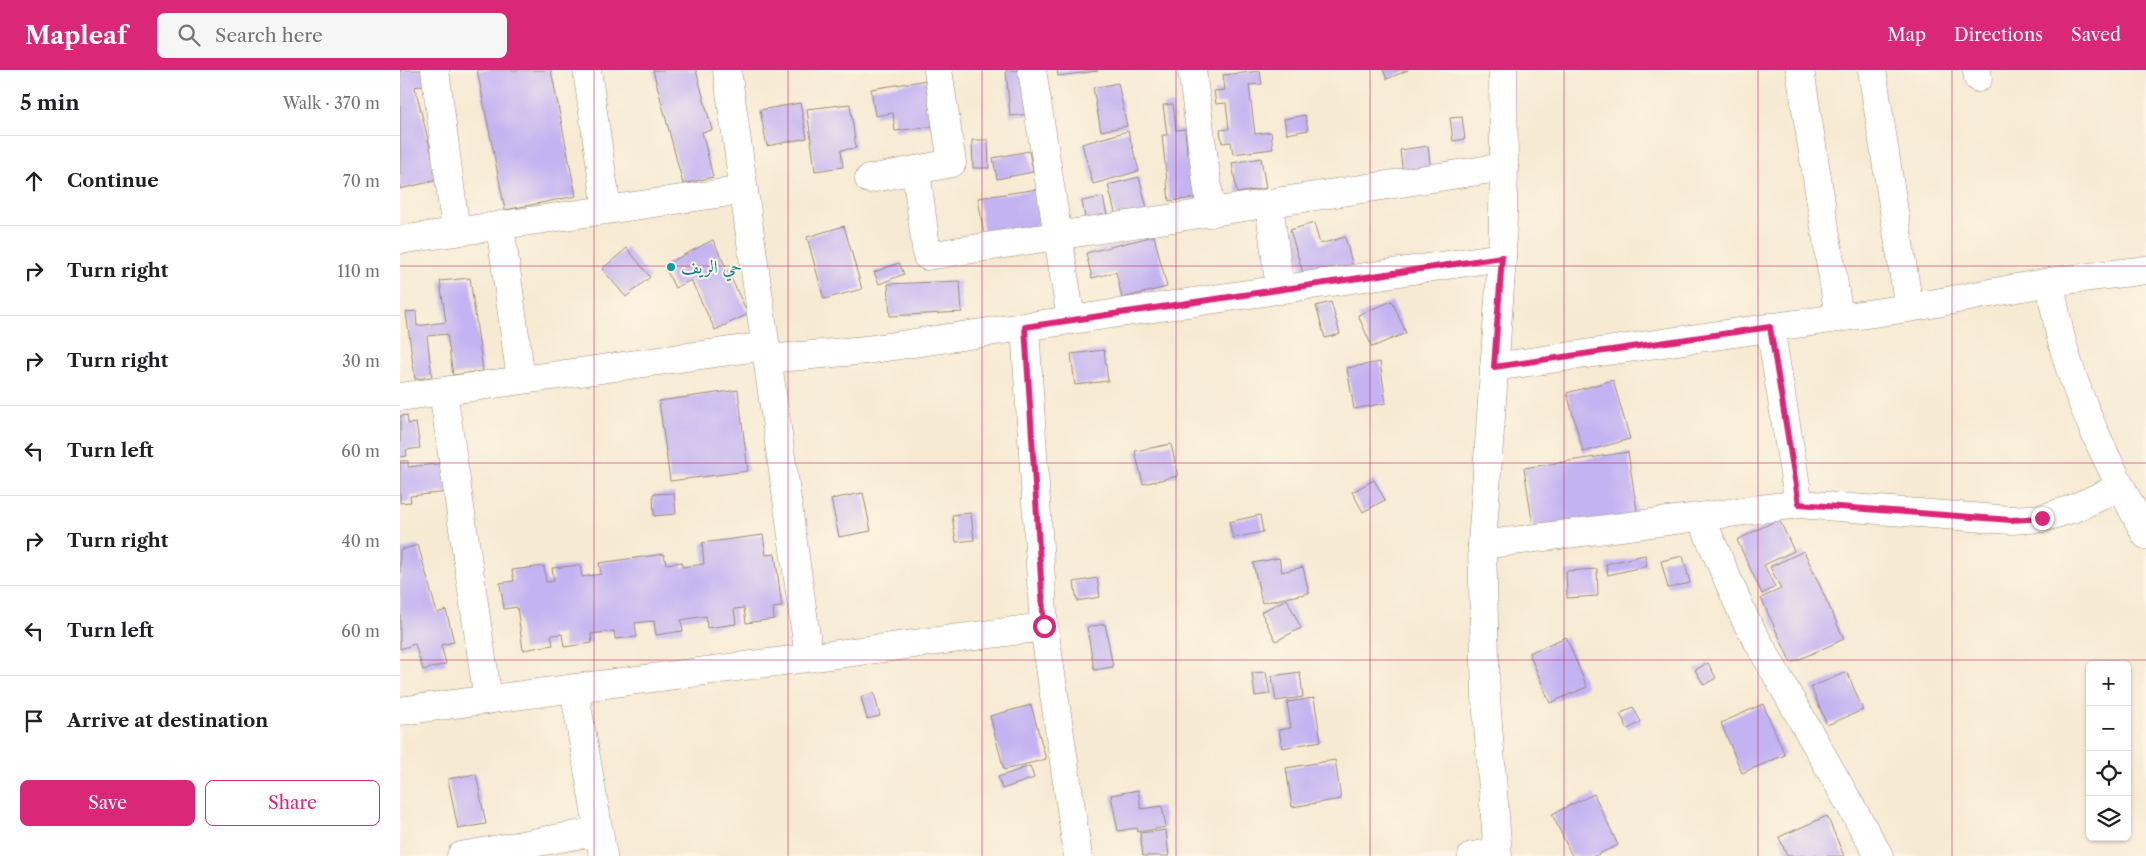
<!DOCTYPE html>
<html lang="en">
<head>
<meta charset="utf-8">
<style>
	:root { --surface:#fff; --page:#f6f6f6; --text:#202124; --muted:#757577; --line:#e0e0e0; --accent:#db2777 }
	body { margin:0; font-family:"Libre Caslon Text",Amiri,serif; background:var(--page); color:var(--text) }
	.controls { position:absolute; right:15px; bottom:15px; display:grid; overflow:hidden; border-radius:8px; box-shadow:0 1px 4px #0004 }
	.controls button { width:45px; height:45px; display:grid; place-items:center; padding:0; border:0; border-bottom:1px solid var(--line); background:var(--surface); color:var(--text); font:25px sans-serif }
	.stop { position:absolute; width:15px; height:15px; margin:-11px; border:4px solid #db2777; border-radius:50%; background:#fff }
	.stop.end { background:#db2777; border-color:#fff; box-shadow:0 1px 5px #0008 }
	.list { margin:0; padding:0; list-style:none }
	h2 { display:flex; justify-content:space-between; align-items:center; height:65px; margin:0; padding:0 20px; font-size:21px }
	h2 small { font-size:16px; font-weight:400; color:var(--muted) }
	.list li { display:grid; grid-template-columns:32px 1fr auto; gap:15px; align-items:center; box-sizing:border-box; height:90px; padding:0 20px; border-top:1px solid var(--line) }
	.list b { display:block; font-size:19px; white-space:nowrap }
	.list em { font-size:16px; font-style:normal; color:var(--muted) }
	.actions { display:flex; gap:10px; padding:15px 20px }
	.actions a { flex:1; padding:11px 0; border:1px solid var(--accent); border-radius:8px; text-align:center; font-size:18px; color:var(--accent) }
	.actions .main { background:var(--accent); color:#fff }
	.icon { flex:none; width:28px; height:28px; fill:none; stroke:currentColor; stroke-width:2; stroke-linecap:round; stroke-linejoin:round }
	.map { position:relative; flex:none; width:1746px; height:786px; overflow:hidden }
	header { display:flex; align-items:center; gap:30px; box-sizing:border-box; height:70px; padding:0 25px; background:var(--accent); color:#fff }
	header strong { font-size:24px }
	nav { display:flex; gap:28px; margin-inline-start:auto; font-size:18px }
	.search { width:350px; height:45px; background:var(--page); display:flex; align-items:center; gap:12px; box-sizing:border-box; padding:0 18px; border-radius:8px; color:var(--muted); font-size:19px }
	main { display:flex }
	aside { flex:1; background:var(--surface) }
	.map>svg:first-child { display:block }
	.building { fill:#c3b3f2 }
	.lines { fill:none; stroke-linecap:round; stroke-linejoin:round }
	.minor-casing { stroke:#998a78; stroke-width:29 }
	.tertiary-casing { stroke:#998a78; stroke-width:29 }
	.minor { stroke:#fff; stroke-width:28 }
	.tertiary { stroke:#fff; stroke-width:28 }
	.route { stroke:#db2777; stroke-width:6 }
	.grid { fill:none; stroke:#c2185b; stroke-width:1; stroke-opacity:0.55 }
	.culture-dot { fill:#0f9aa8; stroke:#fcf5e5; stroke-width:2 }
	.labels { text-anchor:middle; stroke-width:4; stroke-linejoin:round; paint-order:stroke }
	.culture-label { font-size:18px; fill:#0d838f; stroke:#fcf5e5; text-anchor:start }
</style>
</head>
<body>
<header>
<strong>Mapleaf</strong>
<div class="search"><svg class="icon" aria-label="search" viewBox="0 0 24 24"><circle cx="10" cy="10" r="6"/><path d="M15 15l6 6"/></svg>Search here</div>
<nav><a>Map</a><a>Directions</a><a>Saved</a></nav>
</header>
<main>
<aside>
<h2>5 min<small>Walk · 370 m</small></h2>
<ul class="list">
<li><svg class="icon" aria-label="ahead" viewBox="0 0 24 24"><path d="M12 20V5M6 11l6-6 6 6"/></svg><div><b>Continue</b></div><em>70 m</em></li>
<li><svg class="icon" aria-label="right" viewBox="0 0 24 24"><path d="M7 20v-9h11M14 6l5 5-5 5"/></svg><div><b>Turn right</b></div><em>110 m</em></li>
<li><svg class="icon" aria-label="right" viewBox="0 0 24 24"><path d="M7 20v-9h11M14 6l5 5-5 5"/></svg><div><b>Turn right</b></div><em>30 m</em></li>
<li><svg class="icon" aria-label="left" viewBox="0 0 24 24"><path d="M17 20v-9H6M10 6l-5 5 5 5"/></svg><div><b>Turn left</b></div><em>60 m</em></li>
<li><svg class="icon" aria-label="right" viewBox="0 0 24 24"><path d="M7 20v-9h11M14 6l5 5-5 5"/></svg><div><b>Turn right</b></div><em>40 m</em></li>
<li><svg class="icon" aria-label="left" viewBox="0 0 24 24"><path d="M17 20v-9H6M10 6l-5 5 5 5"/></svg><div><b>Turn left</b></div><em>60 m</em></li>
<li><svg class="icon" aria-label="arrive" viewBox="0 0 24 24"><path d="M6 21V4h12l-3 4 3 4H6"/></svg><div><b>Arrive at destination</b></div></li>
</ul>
<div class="actions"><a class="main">Save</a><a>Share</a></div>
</aside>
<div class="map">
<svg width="1746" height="786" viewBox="0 0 1746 786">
	<rect width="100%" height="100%" fill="#fcf5e5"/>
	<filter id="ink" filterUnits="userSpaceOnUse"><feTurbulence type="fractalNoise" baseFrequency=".02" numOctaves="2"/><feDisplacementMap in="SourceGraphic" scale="10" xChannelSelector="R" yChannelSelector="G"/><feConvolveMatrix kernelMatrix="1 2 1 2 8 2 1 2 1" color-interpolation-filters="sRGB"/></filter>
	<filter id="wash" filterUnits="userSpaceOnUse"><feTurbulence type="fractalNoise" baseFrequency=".0096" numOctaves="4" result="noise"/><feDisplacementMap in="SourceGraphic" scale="20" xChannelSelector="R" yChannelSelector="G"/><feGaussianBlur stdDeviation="1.12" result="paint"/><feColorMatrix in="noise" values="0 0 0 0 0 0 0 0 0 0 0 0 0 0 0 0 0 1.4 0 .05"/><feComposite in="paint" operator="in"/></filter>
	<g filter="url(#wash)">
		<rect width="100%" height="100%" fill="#f7ead3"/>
		<g id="blocks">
			<path class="building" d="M0 0H24L27 14 15 17 38 110 0 119Z
				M77 0H151L176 126 105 140Z
				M253 0H296L312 60 302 62 313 107 283 114Z
				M606 0H626L630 44 610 46Z
				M657 0H698V1L658 6Z
				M983 0H1008L987 9Z
				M860 1 862 14 849 15 855 64 871 62 873 79 833 84 831 72 822 73 820 60 829 59 826 33 816 34 814 21 825 20 823 5Z
				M534 9 541 55 495 61 493 43 475 46 471 19Z
				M718 13 727 56 701 61 693 18Z
				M400 33 407 68 367 76 360 40Z
				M450 34 456 78 441 80 443 97 415 101 407 39Z
				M773 34 776 60 785 59 787 84 792 83 797 128 769 131 762 65H767L763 35Z
				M905 45 908 60 887 64 884 49Z
				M1062 47 1065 69 1053 71 1050 48Z
				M728 61 739 101 693 114 682 74Z
				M572 70H588L589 98H573Z
				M1028 76 1031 102 1003 105 1000 80Z
				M629 81 633 102 597 109 593 88Z
				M861 88 866 118 837 123 832 93Z
				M739 107 749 146 718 154 708 115Z
				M638 119 644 156 584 165 578 128Z
				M703 127 708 150 686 154 682 131Z
				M914 153 920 174 945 167 953 197 905 210 890 160Z
				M444 156 462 219 424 229 407 167Z
				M754 166 767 217 722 228 716 202 692 208 686 183Z
				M313 170 348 244 315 260 291 210 275 218 264 195Z
				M227 178 250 207 226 227 202 199Z
				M499 193 504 204 479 214 474 202Z
				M70 208 83 301 53 305 47 264 27 266 32 307 15 309 6 242 16 241 17 256 46 252 40 211Z
				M560 211 562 242 490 246 488 214Z
				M992 231 1006 263 972 277 958 245Z
				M931 232 940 264 925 268 916 236Z
				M704 280 708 311 675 315 671 284Z
				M980 292 986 333 954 339 947 298Z
				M1213 310 1230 369 1183 382 1167 323Z
				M338 320 348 401 270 411 259 331Z
				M7 345 8 354 16 353 20 378 6 380 7 386 0 387V346Z
				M771 374 778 406 743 414 735 381Z
				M1228 382 1238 447 1134 463 1124 398Z
				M0 391H8V397L46 393 49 422 10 426 11 432 0 433Z
				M974 410 985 430 963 442 952 422Z
				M274 423 276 444 254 446 253 424Z
				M463 423 471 461 439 467 431 429Z
				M571 443 574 470 556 472 552 445Z
				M860 445 863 462 833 468 829 452Z
				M1379 449 1394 481 1364 495 1375 517 1362 524 1337 470Z
				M363 465 366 485 375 484 382 537 373 538 374 549 346 553 344 538 334 539 336 554 307 558 306 546 281 550 283 561 256 565 254 551 235 553 237 567 215 569 214 561 191 564 192 573 164 577 162 564 151 565 153 575 123 580 117 537 104 539 100 513 114 511 112 500 144 496 146 512 154 511 152 498 180 495 182 507 201 504 199 493 264 484 266 494 282 492V497L304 494 302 473Z
				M18 475 37 543 46 540 54 572 41 575 46 594 23 600 15 574 0 579V480Z
				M1404 481 1444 569 1391 593 1361 528 1381 519 1370 497Z
				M1245 485 1247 496 1208 505 1206 494Z
				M1283 486 1290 513 1268 518 1261 491Z
				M879 488 882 502 903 497 909 523 862 533 853 493Z
				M1197 499 1198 526 1167 528 1166 501Z
				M697 508 700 527 677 531 674 512Z
				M887 529 901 558 876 571 861 542Z
				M705 554 713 597 694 600 687 557Z
				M1166 567 1187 617 1150 633 1129 583Z
				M1308 593 1316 608 1304 615 1295 600Z
				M866 602 870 624 855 626 852 603Z
				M900 602 903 627 876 631 872 606Z
				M1447 602 1463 640 1427 655 1411 617Z
				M474 623 480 646 467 649 461 627Z
				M914 628 921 671 882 678 879 660 891 658 887 632Z
				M1363 634 1385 685 1342 703 1321 653Z
				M631 635 646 689 604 700 590 646Z
				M1233 637 1241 652 1228 659 1220 644Z
				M935 690 941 729 892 737 886 698Z
				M630 696 634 708 602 719 598 707Z
				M76 704 86 754 58 759 48 709Z
				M738 720 741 739 762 736 766 757 738 762 737 758 718 761 711 725Z
				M1194 724 1218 775 1195 786H1172L1152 744Z
				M1427 746 1444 786H1387L1379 767Z
				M766 760 769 786H743L740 763Z"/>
		</g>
	</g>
	<g filter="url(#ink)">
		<use href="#blocks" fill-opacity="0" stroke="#998a78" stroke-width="1"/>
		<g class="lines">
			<defs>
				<path id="minor" d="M35 0 56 162
					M187 0 207 140
					M327 0 409 587
					M632 0 671 250
					M792 0 811 143
					M1400 0 1439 247
					M1472 0 1509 238
					M1577 0 1578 8
					M516 100 527 186 1104 97
					M469 109 552 93 538 0
					M869 133 880 220
					M100 155 121 310
					M0 170 344 120
					M1650 212C1653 229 1656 247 1660 264 1678 336 1712 401 1746 465
					M625 257 644 557 678 786
					M1370 257 1399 434
					M368 289 466 280 1102 187
					M1094 297 1509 238 1650 212 1746 200
					M43 321 88 630
					M0 327 366 276
					M1301 448 1345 549 1479 786
					M1082 475 1399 434 1611 450 1643 448 1672 439 1721 417
					M174 618 203 786
					M0 641 644 557
					M61 786 199 761
					M1072 786 1097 782"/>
				<path id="tertiary" d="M1098 786 1086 628 1082 475 1102 187 1104 97 1103 0"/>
			</defs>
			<use href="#minor" class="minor-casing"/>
			<use href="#tertiary" class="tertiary-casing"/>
			<use href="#minor" class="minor"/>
			<use href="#tertiary" class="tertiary"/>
		</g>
	</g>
	<g class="lines" filter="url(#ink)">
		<path class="route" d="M644 556 625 257 1102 187 1094 297 1370 257 1399 434 1611 450 1642 448"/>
	</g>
	<path class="grid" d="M194 0V786M388 0V786M582 0V786M776 0V786M970 0V786M1164 0V786M1358 0V786M1552 0V786M0 196H1746M0 393H1746M0 590H1746"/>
	<circle class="culture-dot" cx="271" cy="197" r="5"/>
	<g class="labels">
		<g class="culture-label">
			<text x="281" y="203">حي الريف</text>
		</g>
	</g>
</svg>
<div class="controls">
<button>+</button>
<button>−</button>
<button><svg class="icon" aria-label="locate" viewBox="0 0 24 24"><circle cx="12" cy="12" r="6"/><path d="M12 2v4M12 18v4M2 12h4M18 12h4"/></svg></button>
<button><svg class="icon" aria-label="layers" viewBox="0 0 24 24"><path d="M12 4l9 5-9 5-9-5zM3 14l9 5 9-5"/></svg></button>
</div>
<div class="stop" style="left:644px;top:556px"></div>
<div class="stop end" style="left:1642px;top:448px"></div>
</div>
</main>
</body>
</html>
